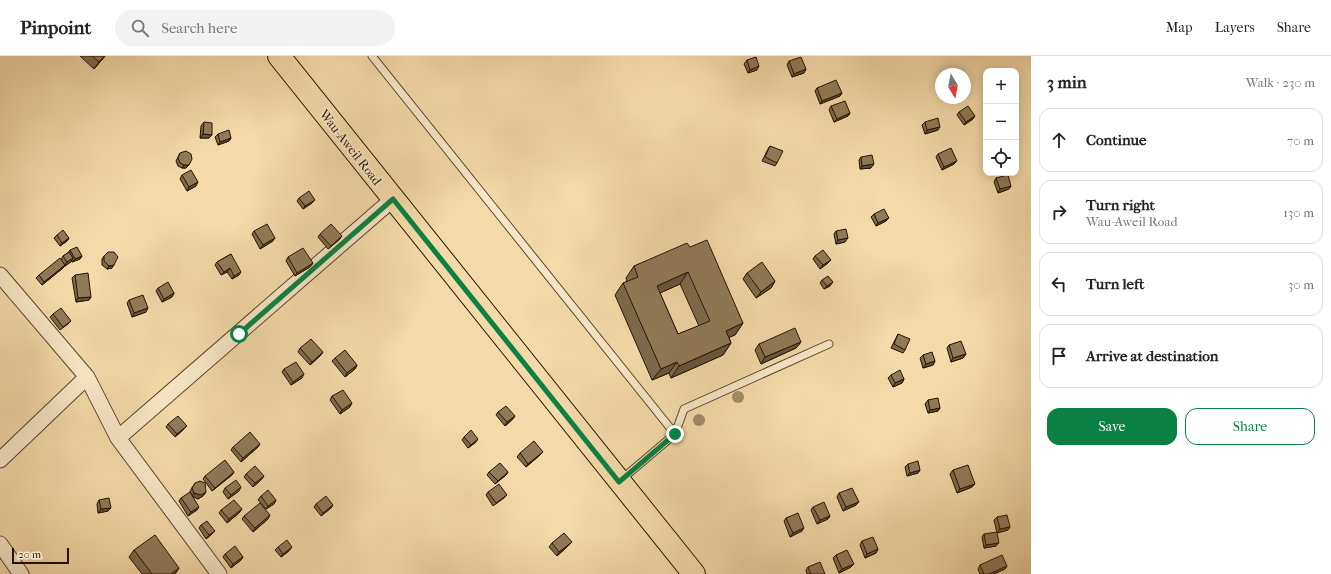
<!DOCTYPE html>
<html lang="en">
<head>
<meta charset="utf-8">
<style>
	:root { --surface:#fff; --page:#f2f2f2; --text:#222; --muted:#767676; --line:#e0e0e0; --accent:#0b8043 }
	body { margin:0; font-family:"IM FELL French Canon",serif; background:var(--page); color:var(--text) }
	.controls { position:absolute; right:12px; top:12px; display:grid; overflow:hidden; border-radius:8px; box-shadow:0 2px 10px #0003 }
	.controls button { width:36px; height:36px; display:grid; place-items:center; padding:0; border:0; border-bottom:1px solid var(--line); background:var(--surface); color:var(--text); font:20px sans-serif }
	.compass { position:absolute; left:935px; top:12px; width:36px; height:36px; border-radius:50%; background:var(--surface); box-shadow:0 2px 10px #0003; rotate:170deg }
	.scale { position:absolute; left:12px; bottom:10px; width:57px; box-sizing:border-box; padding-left:4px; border:2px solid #251300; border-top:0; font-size:11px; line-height:14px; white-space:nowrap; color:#251300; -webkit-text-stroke:3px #f8e7c7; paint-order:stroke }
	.stop { position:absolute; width:12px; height:12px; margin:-9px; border:3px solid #0b8043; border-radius:50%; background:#fff }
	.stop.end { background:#0b8043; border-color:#fff; box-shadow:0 1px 4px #0008 }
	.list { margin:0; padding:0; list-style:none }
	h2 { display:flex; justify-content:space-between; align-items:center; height:52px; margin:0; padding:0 16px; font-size:17px }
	h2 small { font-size:13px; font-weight:400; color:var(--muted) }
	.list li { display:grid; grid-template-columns:26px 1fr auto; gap:12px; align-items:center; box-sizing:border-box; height:64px; margin:0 8px 8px; padding:0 8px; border:1px solid var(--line); border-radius:12px }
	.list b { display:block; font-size:15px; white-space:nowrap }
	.list p { margin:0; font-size:13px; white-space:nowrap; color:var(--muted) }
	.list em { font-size:13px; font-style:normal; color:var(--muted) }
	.actions { display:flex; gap:8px; padding:12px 16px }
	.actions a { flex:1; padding:9px 0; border:1px solid var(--accent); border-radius:12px; text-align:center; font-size:14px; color:var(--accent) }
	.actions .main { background:var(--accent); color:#fff }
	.icon { flex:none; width:22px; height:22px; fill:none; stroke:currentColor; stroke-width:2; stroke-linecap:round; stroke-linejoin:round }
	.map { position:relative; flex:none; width:1031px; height:518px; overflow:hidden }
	header { display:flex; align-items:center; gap:24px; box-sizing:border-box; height:56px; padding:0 20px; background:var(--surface); border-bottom:1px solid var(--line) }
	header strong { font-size:19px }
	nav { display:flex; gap:22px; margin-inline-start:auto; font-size:14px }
	.search { width:280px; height:36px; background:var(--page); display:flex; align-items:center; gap:10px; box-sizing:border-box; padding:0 14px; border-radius:22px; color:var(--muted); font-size:15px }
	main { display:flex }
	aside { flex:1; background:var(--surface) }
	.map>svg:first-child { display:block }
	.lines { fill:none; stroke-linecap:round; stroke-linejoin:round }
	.service-casing { stroke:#59452a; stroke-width:9 }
	.minor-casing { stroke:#59452a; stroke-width:17 }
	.primary-casing { stroke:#251300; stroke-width:24 }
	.service { stroke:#f8e7c7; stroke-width:7 }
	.minor { stroke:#f8e7c7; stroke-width:15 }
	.primary { stroke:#f4daa9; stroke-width:22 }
	.tree { fill:#a38c67 }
	.wall { fill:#7d694c; stroke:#251300; fill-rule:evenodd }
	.shaded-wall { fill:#66553e; stroke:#251300 }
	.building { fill:#917a58; stroke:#251300; fill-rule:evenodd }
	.route { stroke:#0b8043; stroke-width:5 }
	.labels { text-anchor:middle; stroke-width:3.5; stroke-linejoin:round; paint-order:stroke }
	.street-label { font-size:13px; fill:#251300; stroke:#f8e7c7 }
</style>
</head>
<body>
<header>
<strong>Pinpoint</strong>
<div class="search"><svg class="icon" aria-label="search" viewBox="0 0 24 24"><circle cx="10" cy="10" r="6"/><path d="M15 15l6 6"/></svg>Search here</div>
<nav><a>Map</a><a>Layers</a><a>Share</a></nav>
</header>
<main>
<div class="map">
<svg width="1031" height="518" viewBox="0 0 1031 518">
	<rect width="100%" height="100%" fill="#f4daa9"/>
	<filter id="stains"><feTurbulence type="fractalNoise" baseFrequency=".005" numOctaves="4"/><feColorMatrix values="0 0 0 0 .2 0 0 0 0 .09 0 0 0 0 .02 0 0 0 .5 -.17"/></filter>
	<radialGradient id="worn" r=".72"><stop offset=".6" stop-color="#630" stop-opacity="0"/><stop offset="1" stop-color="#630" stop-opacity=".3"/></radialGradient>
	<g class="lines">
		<defs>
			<path id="service" d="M372 0 675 378
				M622 423 675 378 684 353 829 288"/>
			<path id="minor" d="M0 219 87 321 118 382 219 518
				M118 382 393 143
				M0 404 87 321
				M0 488 21 518"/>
			<path id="primary" d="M279 0 694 518"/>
		</defs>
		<use href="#service" class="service-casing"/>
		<use href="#minor" class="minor-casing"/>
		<use href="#primary" class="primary-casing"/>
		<use href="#service" class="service"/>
		<use href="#minor" class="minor"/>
		<use href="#primary" class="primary"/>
	</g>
	<g class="tree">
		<circle cx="738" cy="341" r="6"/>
		<circle cx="699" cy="364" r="6"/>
	</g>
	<path class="wall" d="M80 0H105L94 13Z
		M747 4 757 14 748 17 744 8Z
		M789 5 806 13 804 17 792 21 787 9Z
		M817 32 842 37 840 40 820 48 815 35Z
		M831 50 850 57 848 60 834 66 829 54Z
		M959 56 973 63 964 69 957 59Z
		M204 66 209 82H200L201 70Z
		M925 66 938 74 925 78 922 69Z
		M218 78 231 82 229 85 218 89 215 81Z
		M770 90 777 107 775 110 762 105 768 93Z
		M180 97 186 112H182L178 110 176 105Z
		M938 98 954 108 942 114 936 101Z
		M861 101 871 112 860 113 859 104Z
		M182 119 196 130 187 135 180 123Z
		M996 122 1011 130 1009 133 998 137 994 126Z
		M299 142 312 147 303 153 297 145Z
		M874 158 886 165 876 170 871 161Z
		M254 175 273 185 260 193 252 178Z
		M836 175 845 186 836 188 834 178Z
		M320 178 340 183 328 193 318 181Z
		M57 179 69 182 67 185 60 190 54 182Z
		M690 191 743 267 735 279 729 281 731 287 723 299 671 322 669 317 652 324 615 239 623 227 627 226 626 222 634 210ZM680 228 699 270 678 278 660 237Z
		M70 194 82 200 80 203 72 206 71 205 65 210 63 212 42 229 36 222 39 219 61 204 63 200 68 197Z
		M231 198 239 219 232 223 227 216 221 219 215 209 217 206Z
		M104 200 112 212 107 213 102 209V203Z
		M815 200 831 204 828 207 820 213 813 203Z
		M288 201 313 207 310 211 295 220 286 205Z
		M747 217 775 225 771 232 756 242 743 223Z
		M75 219 91 241 89 244 76 246 72 222Z
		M822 224 830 230 824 233 820 227Z
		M158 232 174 237 172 241 162 246 156 235Z
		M129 244 146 256 132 261 127 247Z
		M53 258 71 265 68 268 60 274 50 261Z
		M898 278 905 294 903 297 891 292Z
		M801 286 796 292 761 308 755 294 759 288Z
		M949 289 966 298 963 302 951 306 947 292Z
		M300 292 323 296 320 300 310 309 298 296Z
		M923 299 935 305 933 309 923 312 920 302Z
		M335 302 357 309 355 313 345 321 332 305Z
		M284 313 302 322 291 329 282 316Z
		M891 319 904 323 902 327 893 331 888 322Z
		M332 340 350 351 340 358 330 344Z
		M928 344 940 352 938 355 928 357 925 348Z
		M498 356 513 363 505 370 496 359Z
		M168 368 184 373 175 381 166 371Z
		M464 381 476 386 468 392 462 384Z
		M233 391H258L241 406 231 394Z
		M543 396 540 399 526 411 517 401 520 397Z
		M908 408 920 414 918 417 907 420 905 411Z
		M953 414 975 428 972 431 957 437 950 418Z
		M234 416 232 419 212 435 203 423 205 420Z
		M489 416H508L506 419 495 428 487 419Z
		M246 418 262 423 253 431 244 421Z
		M195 427 206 436 203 440 198 443 192 440 197 454 188 460 179 445 181 442 192 440 190 435Z
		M225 432 239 435 228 443 223 436Z
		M488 436 507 439 504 442 493 450 486 439Z
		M839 437 859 446 856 449 843 455 837 441Z
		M261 440 276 444 274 448 266 453 258 444Z
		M99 444 111 452 108 455 98 457 97 448Z
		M316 448 333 449 331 452 321 460 314 451Z
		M813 451 830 460 828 463 817 468 811 454Z
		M242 453 239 457 227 467 219 457 221 454Z
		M244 460 268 463 253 476 242 463Z
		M997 461 1008 474 997 477 994 464Z
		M786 462 802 475 790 481 784 465Z
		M201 469 212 478 206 483 199 472Z
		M984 478 996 490 984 492 982 481Z
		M862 485 878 493 876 497 865 502 860 489Z
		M572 486 569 489 557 500 549 491 552 487Z
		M278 491 289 495 281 501 275 494Z
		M134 494 179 512 175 518H142L129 501Z
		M225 498 243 501 241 504 231 512 223 501Z
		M836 499 851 511 839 517 833 502Z
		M980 509 1007 510 1005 513 994 518H980L978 513Z
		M808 511 825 518H807L806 514Z"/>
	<path class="shaded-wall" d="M104 0H105L94 13 99 6Z
		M759 10 757 14 748 17 750 14Z
		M806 13 804 17 792 21 794 18Z
		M842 37 840 40 820 48 822 45Z
		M850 57 848 60 834 66 837 63Z
		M975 60 973 63 964 69 966 66Z
		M940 71 938 74 925 78 927 74Z
		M203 78 212 79 209 82H200Z
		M231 82 229 85 218 89 220 86Z
		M957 105 954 108 942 114 944 111Z
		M874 108 871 112 860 113 862 110Z
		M184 109H189L186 112H182Z
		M198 126 196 130 187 135 189 131Z
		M1011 130 1009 133 998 137 1000 133Z
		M315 144 312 147 303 153 305 150Z
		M889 162 886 165 876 170 878 167Z
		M342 180 340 183 328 193 331 190Z
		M69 182 67 185 60 190 62 187Z
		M275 182 273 185 260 193 263 189Z
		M848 182 845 186 836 188 838 184Z
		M82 200 80 203 72 206 75 203Z
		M73 202 71 206 65 210 63 212 42 229 44 226 65 209 67 206Z
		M831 204 828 207 820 213 823 209Z
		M313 207 310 211 295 220 297 217Z
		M114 209 112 212 107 213 109 210Z
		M230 212 227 216 221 219 224 216Z
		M241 216 239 219 232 223 234 220Z
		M688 216 680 228 649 242 657 230Z
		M775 225 771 232 756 242 761 236Z
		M833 226 830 230 824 233 827 230Z
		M174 237 172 241 162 246 164 243Z
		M91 241 89 244 76 246 78 242Z
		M148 252 146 256 132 261 134 257Z
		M743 267 735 279 718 286 726 275Z
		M801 286 796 292 761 308 765 301Z
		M731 287 723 299 671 322 679 310Z
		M323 296 320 300 310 309 312 306Z
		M966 298 963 302 951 306 953 302Z
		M935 305 933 309 923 312 926 308Z
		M677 306 669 317 652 324 661 313Z
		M357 309 355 313 345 321 347 317Z
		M304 318 302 322 291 329 293 326Z
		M904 323 902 327 893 331 895 327Z
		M352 347 350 351 340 358 342 354Z
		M940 352 938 355 928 357 930 354Z
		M515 360 513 363 505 370 507 366Z
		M187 370 184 373 175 381 177 378Z
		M478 383 476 386 468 392 471 389Z
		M260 388 258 391 241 406 243 402Z
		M543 396 540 399 526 411 528 408Z
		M920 414 918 417 907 420 910 417Z
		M234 416 232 419 212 435 215 432Z
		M508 416 506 419 495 428 498 425Z
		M264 420 262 423 253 431 255 427Z
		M975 428 972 431 957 437 960 433Z
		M241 431 239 435 228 443 231 439Z
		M206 436 203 440 198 443 192 440 194 437Z
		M276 444 274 448 266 453 268 450Z
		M859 446 856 449 843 455 846 451Z
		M333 449 331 452 321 460 323 457Z
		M199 451 197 454 188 460 191 456Z
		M111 452 108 455 98 457 101 453Z
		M242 453 239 457 227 467 229 463Z
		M270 459 268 463 253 476 255 472Z
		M830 460 828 463 817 468 820 464Z
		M1010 471 1008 474 997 477 1000 473Z
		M804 472 802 475 790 481 793 477Z
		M215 475 212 478 206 483 209 479Z
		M572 486 569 489 557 500 559 496Z
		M999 487 996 490 984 492 986 489Z
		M292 491 289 495 281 501 283 498Z
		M878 493 876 497 865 502 867 498Z
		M243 501 241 504 231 512 233 508Z
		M854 508 851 511 839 517 842 513Z
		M1007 510 1005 513 994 518H989Z
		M179 512 175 518H171Z"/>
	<path class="building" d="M92 0H104L99 6Z
		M756 1 759 10 750 14 747 4Z
		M801 1 806 13 794 18 789 5Z
		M836 24 842 37 822 45 817 32Z
		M845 45 850 57 837 63 831 50Z
		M968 50 975 60 966 66 959 56Z
		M938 62 940 71 927 74 925 66Z
		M204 66 212 67V79L203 78Z
		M229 74 231 82 220 86 218 78Z
		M770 90 783 95 777 107 765 101Z
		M951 92 957 105 944 111 938 98Z
		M186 95 191 98 192 103 189 109H184L180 107 178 102 180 97Z
		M872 99 874 108 862 110 861 101Z
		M191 114 198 126 189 131 182 119Z
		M1008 119 1011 130 1000 133 996 122Z
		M309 135 315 144 305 150 299 142Z
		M884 153 889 162 878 167 874 158Z
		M267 168 275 182 263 189 254 175Z
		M331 168 342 180 331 190 320 178Z
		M846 173 848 182 838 184 836 175Z
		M63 174 69 182 62 187 57 179Z
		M707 184 743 267 726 275 731 287 679 310 677 306 661 313 623 227 638 221 634 210 687 187 690 191ZM688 216 710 265 678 278 657 230Z
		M77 191 82 200 75 203 70 194Z
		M303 192 313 207 297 217 288 201Z
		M823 194 831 204 823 209 815 200Z
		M69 196 73 202 67 206 63 200Z
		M108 196H114L118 201 114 209 109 210 104 205V200Z
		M231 198 241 216 234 220 230 212 224 216 217 206Z
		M60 202 65 209 44 226 39 219Z
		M762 206 775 225 761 236 747 217Z
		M88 217 91 241 78 242 75 219Z
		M828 220 833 226 827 230 822 224Z
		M168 226 174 237 164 243 158 232Z
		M143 239 148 252 134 257 129 244Z
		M61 252 71 265 63 271 53 258Z
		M795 272 801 286 765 301 759 288Z
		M898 278 910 283 905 294 894 288Z
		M311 283 323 296 312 306 300 292Z
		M961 285 966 298 953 302 949 289Z
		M345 294 357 309 347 317 335 302Z
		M932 296 935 305 926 308 923 299Z
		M296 306 304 318 293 326 284 313Z
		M900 314 904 323 895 327 891 319Z
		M343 334 352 347 342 354 332 340Z
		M938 342 940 352 930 354 928 344Z
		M506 350 515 360 507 366 498 356Z
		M178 360 187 370 177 378 168 368Z
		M471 374 478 383 471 389 464 381Z
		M250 376 260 388 243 402 233 391Z
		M534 385 543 396 528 408 520 397Z
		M225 404 234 416 215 432 205 420Z
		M918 405 920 414 910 417 908 408Z
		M500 407 508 416 498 425 489 416Z
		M968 409 975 428 960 433 953 414Z
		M255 410 264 420 255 427 246 418Z
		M236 424 241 431 231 439 225 432Z
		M200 425 205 427 206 436 201 439 194 437 192 432 195 427Z
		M499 428 507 439 496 447 488 436Z
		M852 432 859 446 846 451 839 437Z
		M268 434 276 444 268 450 261 440Z
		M190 436 199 451 191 456 181 442Z
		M326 440 333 449 323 457 316 448Z
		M109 442 111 452 101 453 99 444Z
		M234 444 242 453 229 463 221 454Z
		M824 446 830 460 820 464 813 451Z
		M260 447 270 459 255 472 244 460Z
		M798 457 804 472 793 477 786 462Z
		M1007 459 1010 471 1000 473 997 461Z
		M207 465 215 475 209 479 201 469Z
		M997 476 999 487 986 489 984 478Z
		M564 477 572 486 559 496 552 487Z
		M155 479 179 512 171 518H152L134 494Z
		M873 481 878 493 867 498 862 485Z
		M287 484 292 491 283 498 278 491Z
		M235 490 243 501 233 508 225 498Z
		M847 494 854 508 842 513 836 499Z
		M1002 499 1007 510 989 518H984L980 509Z
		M820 506 825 518H811L808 511Z"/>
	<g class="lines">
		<path class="route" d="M239 278 393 143 619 426 675 378"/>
	</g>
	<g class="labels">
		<g class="street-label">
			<text transform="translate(351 91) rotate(52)" y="5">Wau-Aweil Road</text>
		</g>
	</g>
	<rect width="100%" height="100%" filter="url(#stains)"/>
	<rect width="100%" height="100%" fill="url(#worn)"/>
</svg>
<div class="controls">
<button>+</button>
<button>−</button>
<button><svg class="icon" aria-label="locate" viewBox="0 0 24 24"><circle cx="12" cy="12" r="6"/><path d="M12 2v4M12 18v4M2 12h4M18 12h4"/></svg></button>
</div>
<svg class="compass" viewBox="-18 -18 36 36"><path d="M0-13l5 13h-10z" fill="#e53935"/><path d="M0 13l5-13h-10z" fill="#767676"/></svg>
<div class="scale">20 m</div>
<div class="stop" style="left:239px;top:278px"></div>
<div class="stop end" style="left:675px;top:378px"></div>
</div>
<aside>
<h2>3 min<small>Walk · 230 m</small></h2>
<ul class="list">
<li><svg class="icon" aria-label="ahead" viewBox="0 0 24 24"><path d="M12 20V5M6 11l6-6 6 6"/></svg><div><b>Continue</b></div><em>70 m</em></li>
<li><svg class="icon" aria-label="right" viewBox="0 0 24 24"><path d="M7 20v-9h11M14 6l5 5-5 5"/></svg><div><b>Turn right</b><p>Wau-Aweil Road</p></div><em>130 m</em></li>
<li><svg class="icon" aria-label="left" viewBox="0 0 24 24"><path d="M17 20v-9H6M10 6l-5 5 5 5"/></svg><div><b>Turn left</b></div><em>30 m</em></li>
<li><svg class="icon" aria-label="arrive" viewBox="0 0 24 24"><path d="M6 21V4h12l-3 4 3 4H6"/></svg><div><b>Arrive at destination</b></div></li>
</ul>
<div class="actions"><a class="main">Save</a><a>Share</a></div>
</aside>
</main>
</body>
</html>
